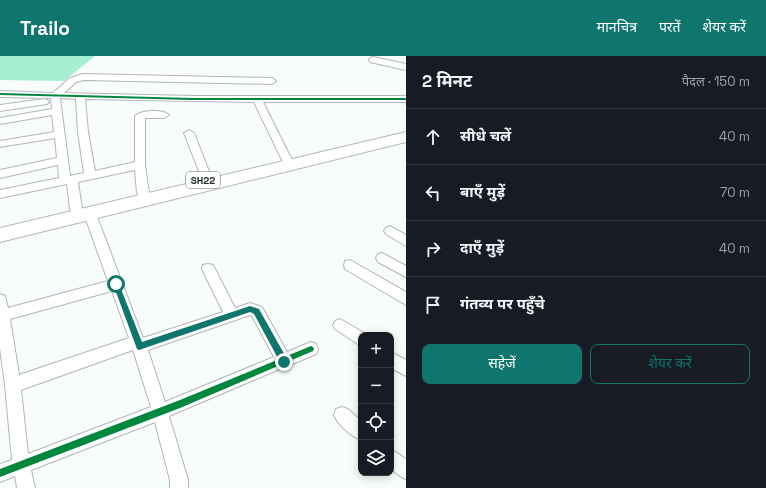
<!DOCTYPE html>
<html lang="hi">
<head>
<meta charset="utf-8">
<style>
	:root { --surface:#171b24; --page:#20242c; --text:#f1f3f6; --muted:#9ea1a6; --line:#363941; --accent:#0f766e }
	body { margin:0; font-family:"Space Grotesk","Noto Sans Devanagari",sans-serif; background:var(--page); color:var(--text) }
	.controls { position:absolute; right:12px; bottom:12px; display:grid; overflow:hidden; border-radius:8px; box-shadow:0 2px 10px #0003 }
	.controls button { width:36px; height:36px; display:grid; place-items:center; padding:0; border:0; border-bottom:1px solid var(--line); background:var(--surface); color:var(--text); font:20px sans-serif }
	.stop { position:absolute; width:12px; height:12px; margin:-9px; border:3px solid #0f766e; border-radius:50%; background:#fff }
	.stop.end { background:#0f766e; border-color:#fff; box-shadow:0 1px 4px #0008 }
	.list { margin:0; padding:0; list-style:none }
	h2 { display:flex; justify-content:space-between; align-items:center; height:52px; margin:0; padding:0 16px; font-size:17px }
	h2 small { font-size:13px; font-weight:400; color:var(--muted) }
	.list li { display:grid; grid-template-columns:26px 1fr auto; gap:12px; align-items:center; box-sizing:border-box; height:56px; padding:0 16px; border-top:1px solid var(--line) }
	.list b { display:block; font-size:15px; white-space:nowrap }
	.list em { font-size:13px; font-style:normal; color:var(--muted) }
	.actions { display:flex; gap:8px; padding:12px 16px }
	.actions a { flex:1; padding:9px 0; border:1px solid var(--accent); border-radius:8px; text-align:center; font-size:14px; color:var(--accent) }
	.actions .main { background:var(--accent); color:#fff }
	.icon { flex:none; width:22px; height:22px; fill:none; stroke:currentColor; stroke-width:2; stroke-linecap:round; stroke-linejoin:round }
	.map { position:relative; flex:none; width:406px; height:432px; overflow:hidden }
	header { display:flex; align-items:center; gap:24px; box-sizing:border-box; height:56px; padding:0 20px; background:var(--accent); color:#fff }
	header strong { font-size:19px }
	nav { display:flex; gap:22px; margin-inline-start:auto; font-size:14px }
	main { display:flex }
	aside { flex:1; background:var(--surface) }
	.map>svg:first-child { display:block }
	.water { fill:#a5efd3 }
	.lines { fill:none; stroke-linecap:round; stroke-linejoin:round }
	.minor-casing { stroke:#afb7b4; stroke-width:2 }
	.primary-casing { stroke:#afb7b4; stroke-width:2 }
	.minor { fill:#fefffe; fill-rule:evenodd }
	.primary { fill:#fefffe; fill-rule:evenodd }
	.cycleway-casing { stroke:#fff; stroke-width:2 }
	.cycleway { fill:#00873e; fill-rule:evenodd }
	.route { fill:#0f766e }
	.labels { text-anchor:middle; stroke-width:4; stroke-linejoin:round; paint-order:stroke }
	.shield { fill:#fff; stroke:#656d6a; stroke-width:1 }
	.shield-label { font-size:10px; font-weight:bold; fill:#232f2a }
</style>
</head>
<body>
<header>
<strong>Trailo</strong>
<nav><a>मानचित्र</a><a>परतें</a><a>शेयर करें</a></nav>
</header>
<main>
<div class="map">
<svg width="406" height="432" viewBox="0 0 406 432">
	<rect width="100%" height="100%" fill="#f8fcfa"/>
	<path class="water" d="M0 0H95L64 25 0 24Z"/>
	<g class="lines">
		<defs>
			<path id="minor" d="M373 1 406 8V14L370 6 369 4 370 2Z
				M83 18 272 22 276 25 272 28 84 24 76 26 64 37 192 40H406V46H263L292 104 291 106H283L282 104 254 46 85 43 88 76 95 115 135 106V60C141 54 163 53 169 59L164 62H145V109L149 137 147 140H139L137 137 135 114 78 126 82 153 80 156 76 157 72 156 70 153 67 128 0 142V134L59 122 58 109 0 122V114L57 102 55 82 0 91V85L54 76 52 59 0 68V62L52 53 51 42 0 41V35L53 37 70 22ZM60 42 76 43 78 76 84 117 70 120Z
				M44 43 47 44 49 46 47 48 0 55V49Z
				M189 74 194 77 212 123 211 126H203L202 123 184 77Z
				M90 154 94 155 96 158 143 282 223 256 202 213 203 209 208 208 213 209 235 252 250 247 262 251 287 296 311 286 316 288 318 293 316 298 290 309 289 311 282 312 169 360 188 424V432H170V424L155 366 31 414 35 432H17L15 420 0 426V408L12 404 5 329 0 292V238L5 240 8 252 108 225 84 158 86 155ZM112 235 129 282 19 319 10 263ZM250 259 252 260 274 301 165 346 148 294ZM133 294 151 351 28 398 21 334Z
				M390 170 406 179V190L386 178 384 175 386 172Z
				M382 197 406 210V221L378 206 376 202 378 198Z
				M350 204 406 236V249L345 213 344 209 345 205Z
				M340 263 366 278 361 279V290L335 273 333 269 335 265Z
				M391 296 406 304V320L391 312Z
				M342 351 348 353 361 365V384C351 380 338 369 334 359L336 353Z
				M391 393 406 403V423L400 420 391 413Z"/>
			<path id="primary" d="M406 76V86L0 186V172Z"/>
		</defs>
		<use href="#minor" class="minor-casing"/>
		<use href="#primary" class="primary-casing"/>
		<use href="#minor" class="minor"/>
		<use href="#primary" class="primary"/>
		<defs>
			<path id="cycleway" d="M0 37 192 42H406V44H192L0 39Z
				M311 290 313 291 314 293 313 295 180 352 0 421V413L180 344Z"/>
		</defs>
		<use href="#cycleway" class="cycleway-casing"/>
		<use href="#cycleway" class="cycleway"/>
	</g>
	<path class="route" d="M116 225 119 228 142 286 250 250 259 253 287 303V308H281L254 258 250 256 139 294 137 293 113 228Z"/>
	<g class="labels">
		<rect class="shield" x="186" y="116" width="34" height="16" rx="3"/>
		<g class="shield-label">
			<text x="203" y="128">SH22</text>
		</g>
	</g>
</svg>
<div class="controls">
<button>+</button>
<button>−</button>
<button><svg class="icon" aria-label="locate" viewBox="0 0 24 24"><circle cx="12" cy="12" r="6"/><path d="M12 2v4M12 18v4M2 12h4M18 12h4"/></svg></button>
<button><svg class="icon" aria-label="layers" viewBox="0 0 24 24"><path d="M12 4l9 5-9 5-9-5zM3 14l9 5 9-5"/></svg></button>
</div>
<div class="stop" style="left:116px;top:228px"></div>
<div class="stop end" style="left:284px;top:306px"></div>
</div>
<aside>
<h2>2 मिनट<small>पैदल · 150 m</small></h2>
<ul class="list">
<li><svg class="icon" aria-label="ahead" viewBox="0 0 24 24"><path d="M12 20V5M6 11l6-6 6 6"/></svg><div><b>सीधे चलें</b></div><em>40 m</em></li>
<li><svg class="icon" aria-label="left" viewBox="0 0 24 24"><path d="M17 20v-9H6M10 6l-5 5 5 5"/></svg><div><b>बाएँ मुड़ें</b></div><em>70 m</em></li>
<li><svg class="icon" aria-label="right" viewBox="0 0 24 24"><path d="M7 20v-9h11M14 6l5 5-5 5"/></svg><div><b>दाएँ मुड़ें</b></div><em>40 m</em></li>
<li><svg class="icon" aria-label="arrive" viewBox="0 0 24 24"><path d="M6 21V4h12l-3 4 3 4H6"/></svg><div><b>गंतव्य पर पहुँचे</b></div></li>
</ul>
<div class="actions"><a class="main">सहेजें</a><a>शेयर करें</a></div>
</aside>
</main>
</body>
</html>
